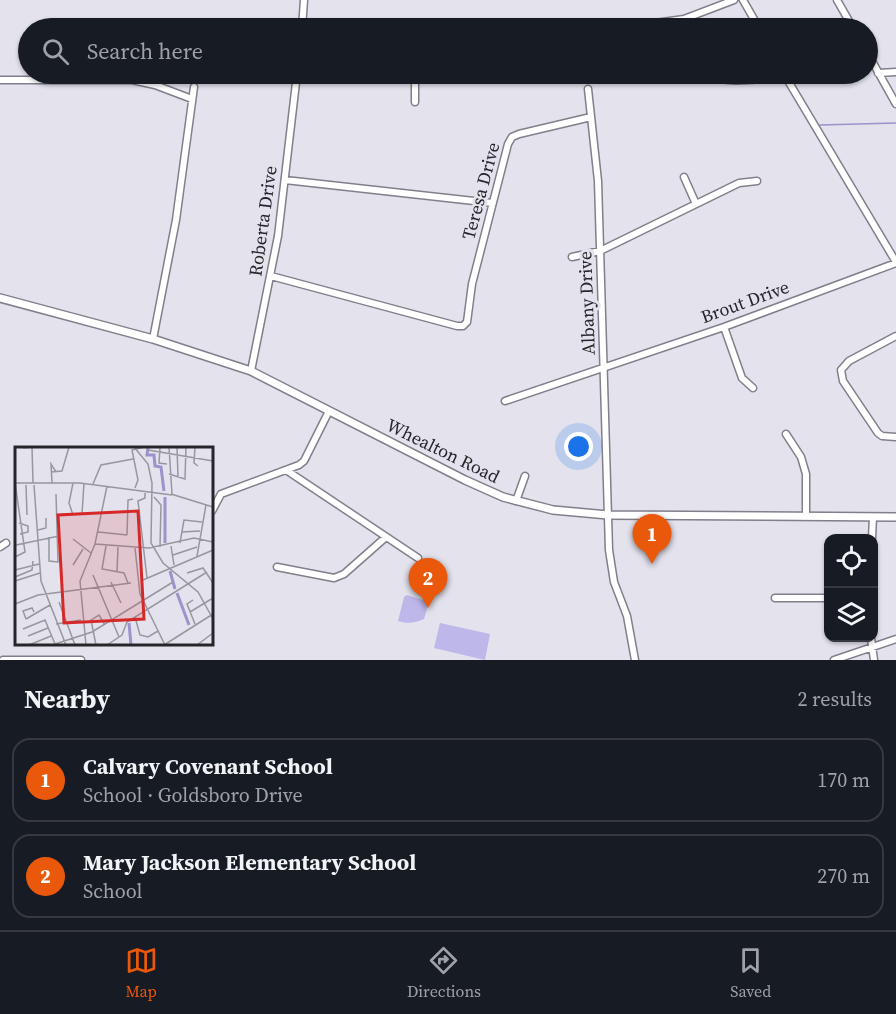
<!DOCTYPE html>
<html lang="en">
<head>
<meta charset="utf-8">
<style>
	:root { --surface:#171b24; --page:#20242c; --text:#f1f3f6; --muted:#9ea1a6; --line:#363941; --accent:#ea580c }
	body { margin:0; font-family:"Source Serif 4",serif; background:var(--page); color:var(--text) }
	.controls { position:absolute; right:18px; bottom:18px; display:grid; overflow:hidden; border-radius:12px; box-shadow:0 2px 4px #0004 }
	.controls button { width:54px; height:54px; display:grid; place-items:center; padding:0; border:0; border-bottom:2px solid var(--line); background:var(--surface); color:var(--text); font:30px sans-serif }
	.you { position:absolute; left:579px; top:447px; width:21px; height:21px; margin:-15px; border:4px solid #fff; border-radius:50%; background:#1a73e8; box-shadow:0 0 0 9px #1a73e833 }
	.badge { display:grid; place-items:center; width:39px; height:39px; border-radius:50%; background:var(--accent); color:#fff; font-size:20px; font-weight:700 }
	.pin { position:absolute; translate:-50% -50px; filter:drop-shadow(0 2px 3px #0008) }
	.pin::after { content:''; position:absolute; top:32px; width:21px; height:18px; background:inherit; clip-path:polygon(0 0,100% 0,50% 100%) }
	.list { margin:0; padding:0; list-style:none }
	h2 { display:flex; justify-content:space-between; align-items:center; height:78px; margin:0; padding:0 24px; font-size:26px }
	h2 small { font-size:20px; font-weight:400; color:var(--muted) }
	.list li { display:grid; grid-template-columns:39px 1fr auto; gap:18px; align-items:center; box-sizing:border-box; height:84px; margin:0 12px 12px; padding:0 12px; border:2px solid var(--line); border-radius:18px }
	.list b { display:block; font-size:22px; white-space:nowrap }
	.list p { margin:0; font-size:20px; white-space:nowrap; color:var(--muted) }
	.list em { font-size:20px; font-style:normal; color:var(--muted) }
	.icon { flex:none; width:33px; height:33px; fill:none; stroke:currentColor; stroke-width:2; stroke-linecap:round; stroke-linejoin:round }
	.map { position:relative; flex:none; width:896px; height:660px; overflow:hidden }
	.search { position:absolute; background:var(--surface); box-shadow:0 2px 4px #0004; left:18px; right:18px; top:18px; height:66px; display:flex; align-items:center; gap:15px; box-sizing:border-box; padding:0 21px; border-radius:33px; color:var(--muted); font-size:22px }
	.sheet { height:270px; background:var(--surface) }
	nav { display:flex; justify-content:space-around; align-items:center; box-sizing:border-box; height:84px; border-top:2px solid var(--line); background:var(--surface); font-size:16px; color:var(--muted) }
	nav a { display:grid; justify-items:center; gap:3px }
	nav .on { color:var(--accent) }
	.map>svg:first-child { display:block }
	.green { fill:#beb7ea }
	.lines { fill:none; stroke-linecap:round; stroke-linejoin:round }
	.stream { stroke:#9b93cb; stroke-width:1.5 }
	.minor-casing { stroke:#807f8a; stroke-width:9 }
	.tertiary-casing { stroke:#807f8a; stroke-width:10 }
	.minor { stroke:#fff; stroke-width:6 }
	.tertiary { stroke:#fff; stroke-width:7 }
	.labels { text-anchor:middle; stroke-width:6; stroke-linejoin:round; paint-order:stroke }
	.street-label { font-size:18px; fill:#26262a; stroke:#e3e2ed }
	.inset-river { fill:none; stroke:#9b93cb; stroke-width:3 }
	.inset-road { fill:none; stroke:#97979f; stroke-width:1.5 }
	.view { fill:#d62828; fill-opacity:0.15; stroke:#d62828; stroke-width:3 }
	.inset-edge { fill:none; stroke:#26262a; stroke-width:3 }
</style>
</head>
<body>
<div class="map">
<svg width="896" height="660" viewBox="0 0 896 660">
	<rect width="100%" height="100%" fill="#e3e2ed"/>
	<path class="green" d="M407 595 429 602 424 619C415 623 407 624 398 621L404 597Z
		M440 623 490 634 485 660 434 648Z"/>
	<g class="lines">
		<path class="stream" d="M820 125 896 123"/>
		<defs>
			<path id="minor" d="M743 0 759 28
				M837 0 853 28
				M302 28 304 0
				M619 28 684 19 734 0
				M868 54 896 104
				M878 73 896 72
				M705 74C728 86 761 78 786 77
				M784 74 896 262
				M0 80H132L155 85 192 99
				M588 89 598 181 609 550 614 582 627 616 635 660
				M415 102V74
				M684 177 696 204
				M285 180 492 203
				M572 257 600 251 739 183 757 181
				M271 276 457 326H463L467 322 472 284 508 144 512 137 519 134 591 117
				M724 327 742 378 753 388
				M896 336 849 361 841 370 843 381 878 433 882 436 896 437
				M153 339 176 220 194 87
				M251 371 278 236 297 74
				M505 401 724 327 896 263
				M786 434 801 457 806 474V516
				M286 470 418 558
				M516 501 525 476
				M212 511 221 494 299 465 304 461 329 411
				M872 538 873 517
				M0 547 6 543
				M277 567 334 578 344 574 386 537
				M775 598H828
				M871 638 874 660
				M3 660H81
				M834 660 896 639"/>
			<path id="tertiary" d="M0 298 153 339 251 371 465 480 503 497 553 510 608 515 896 517"/>
		</defs>
		<use href="#minor" class="minor-casing"/>
		<use href="#tertiary" class="tertiary-casing"/>
		<use href="#minor" class="minor"/>
		<use href="#tertiary" class="tertiary"/>
	</g>
	<g class="labels">
		<g class="street-label">
			<text transform="translate(481 191) rotate(-75)" y="6">Teresa Drive</text>
			<text transform="translate(263 221) rotate(-82)" y="6">Roberta Drive</text>
			<text transform="translate(745 302) rotate(-20)" y="6">Brout Drive</text>
			<text transform="translate(587 303) rotate(-92)" y="6">Albany Drive</text>
			<text transform="translate(443 451) rotate(26)" y="6">Whealton Road</text>
		</g>
	</g>
	<g transform="translate(15 447)">
		<rect width="198" height="198" fill="#e3e2ed"/>
		<path class="inset-river" d="M133 0 132 8H139L140 19 146 20 149 44M150 96V50M155 124 160 142M162 146 174 178M114 176 116 198"/>
		<path class="inset-road" d="M119 0 133 17 137 36 136 96 148 116 183 145 198 172M145 0 144 16 152 17M154 0 157 47M162 0 163 30M180 0 179 16 183 19M8 1 17 0 18 36M133 3 198 14M36 25 47 24 54 0M154 27 170 32 171 0M0 36 10 105 0 110M0 36H65L157 48M37 36 36 17 41 25M78 37 86 18 118 12M11 38 12 68M19 38 26 134 51 198M120 41 123 33 117 3 129 0M130 44V51L123 54 132 131M156 47 198 60M139 50 146 58 145 100M67 67 69 36M58 68 54 56 58 36M4 76 13 79V85L5 87M23 83 31 81V71M83 85 112 88M166 85 185 84M112 88 113 53 118 52M34 90V114L43 115 41 47M58 92 76 106M165 96 169 73 187 75M80 97 134 101 179 91 198 95M1 98 44 89M91 99 87 122 109 126 113 136M156 99 159 118M120 101 125 147 150 198M158 108 182 100M182 109 191 58M58 118 68 102M0 123 24 117M102 125 103 100M172 126 188 121 198 136M78 128 104 190M0 130 17 123 18 114M128 133 198 103M0 134 25 126M96 135 106 156M178 153 172 157 180 177M44 155 60 198M0 157 23 148 116 136M175 165 198 151M120 170 125 188 133 190 143 184M11 172 35 158M11 172 8 164 17 161 19 165M41 177 66 173M8 182 30 173 40 197M13 189 33 181M14 198 36 189M37 198 77 185 158 135M71 198 65 134 80 97 92 39M81 198 76 173 84 168 90 178M92 198 107 188 112 175 192 125M149 198 198 167M182 198 198 186"/>
		<path class="view" d="M123 64 129 172 49 176 43 68Z"/>
		<rect width="198" height="198" class="inset-edge"/>
	</g>
</svg>
<div class="controls">
<button><svg class="icon" aria-label="locate" viewBox="0 0 24 24"><circle cx="12" cy="12" r="6"/><path d="M12 2v4M12 18v4M2 12h4M18 12h4"/></svg></button>
<button><svg class="icon" aria-label="layers" viewBox="0 0 24 24"><path d="M12 4l9 5-9 5-9-5zM3 14l9 5 9-5"/></svg></button>
</div>
<div class="you"></div>
<div class="pin badge" style="left:652px;top:564px">1</div>
<div class="pin badge" style="left:428px;top:608px">2</div>
<div class="search"><svg class="icon" aria-label="search" viewBox="0 0 24 24"><circle cx="10" cy="10" r="6"/><path d="M15 15l6 6"/></svg>Search here</div>
</div>
<section class="sheet">
<h2>Nearby<small>2 results</small></h2>
<ul class="list">
<li><span class="badge">1</span><div><b>Calvary Covenant School</b><p>School · Goldsboro Drive</p></div><em>170 m</em></li>
<li><span class="badge">2</span><div><b>Mary Jackson Elementary School</b><p>School</p></div><em>270 m</em></li>
</ul>
</section>
<nav>
<a class="on"><svg class="icon" aria-label="map" viewBox="0 0 24 24"><path d="M3 6l6-2 6 2 6-2v14l-6 2-6-2-6 2zM9 4v14M15 6v14"/></svg>Map</a>
<a><svg class="icon" aria-label="directions" viewBox="0 0 24 24"><path d="M12 3l9 9-9 9-9-9zM9 14v-3h6M13 9l2 2-2 2"/></svg>Directions</a>
<a><svg class="icon" aria-label="saved" viewBox="0 0 24 24"><path d="M7 4h10v16l-5-4-5 4z"/></svg>Saved</a>
</nav>
</body>
</html>
